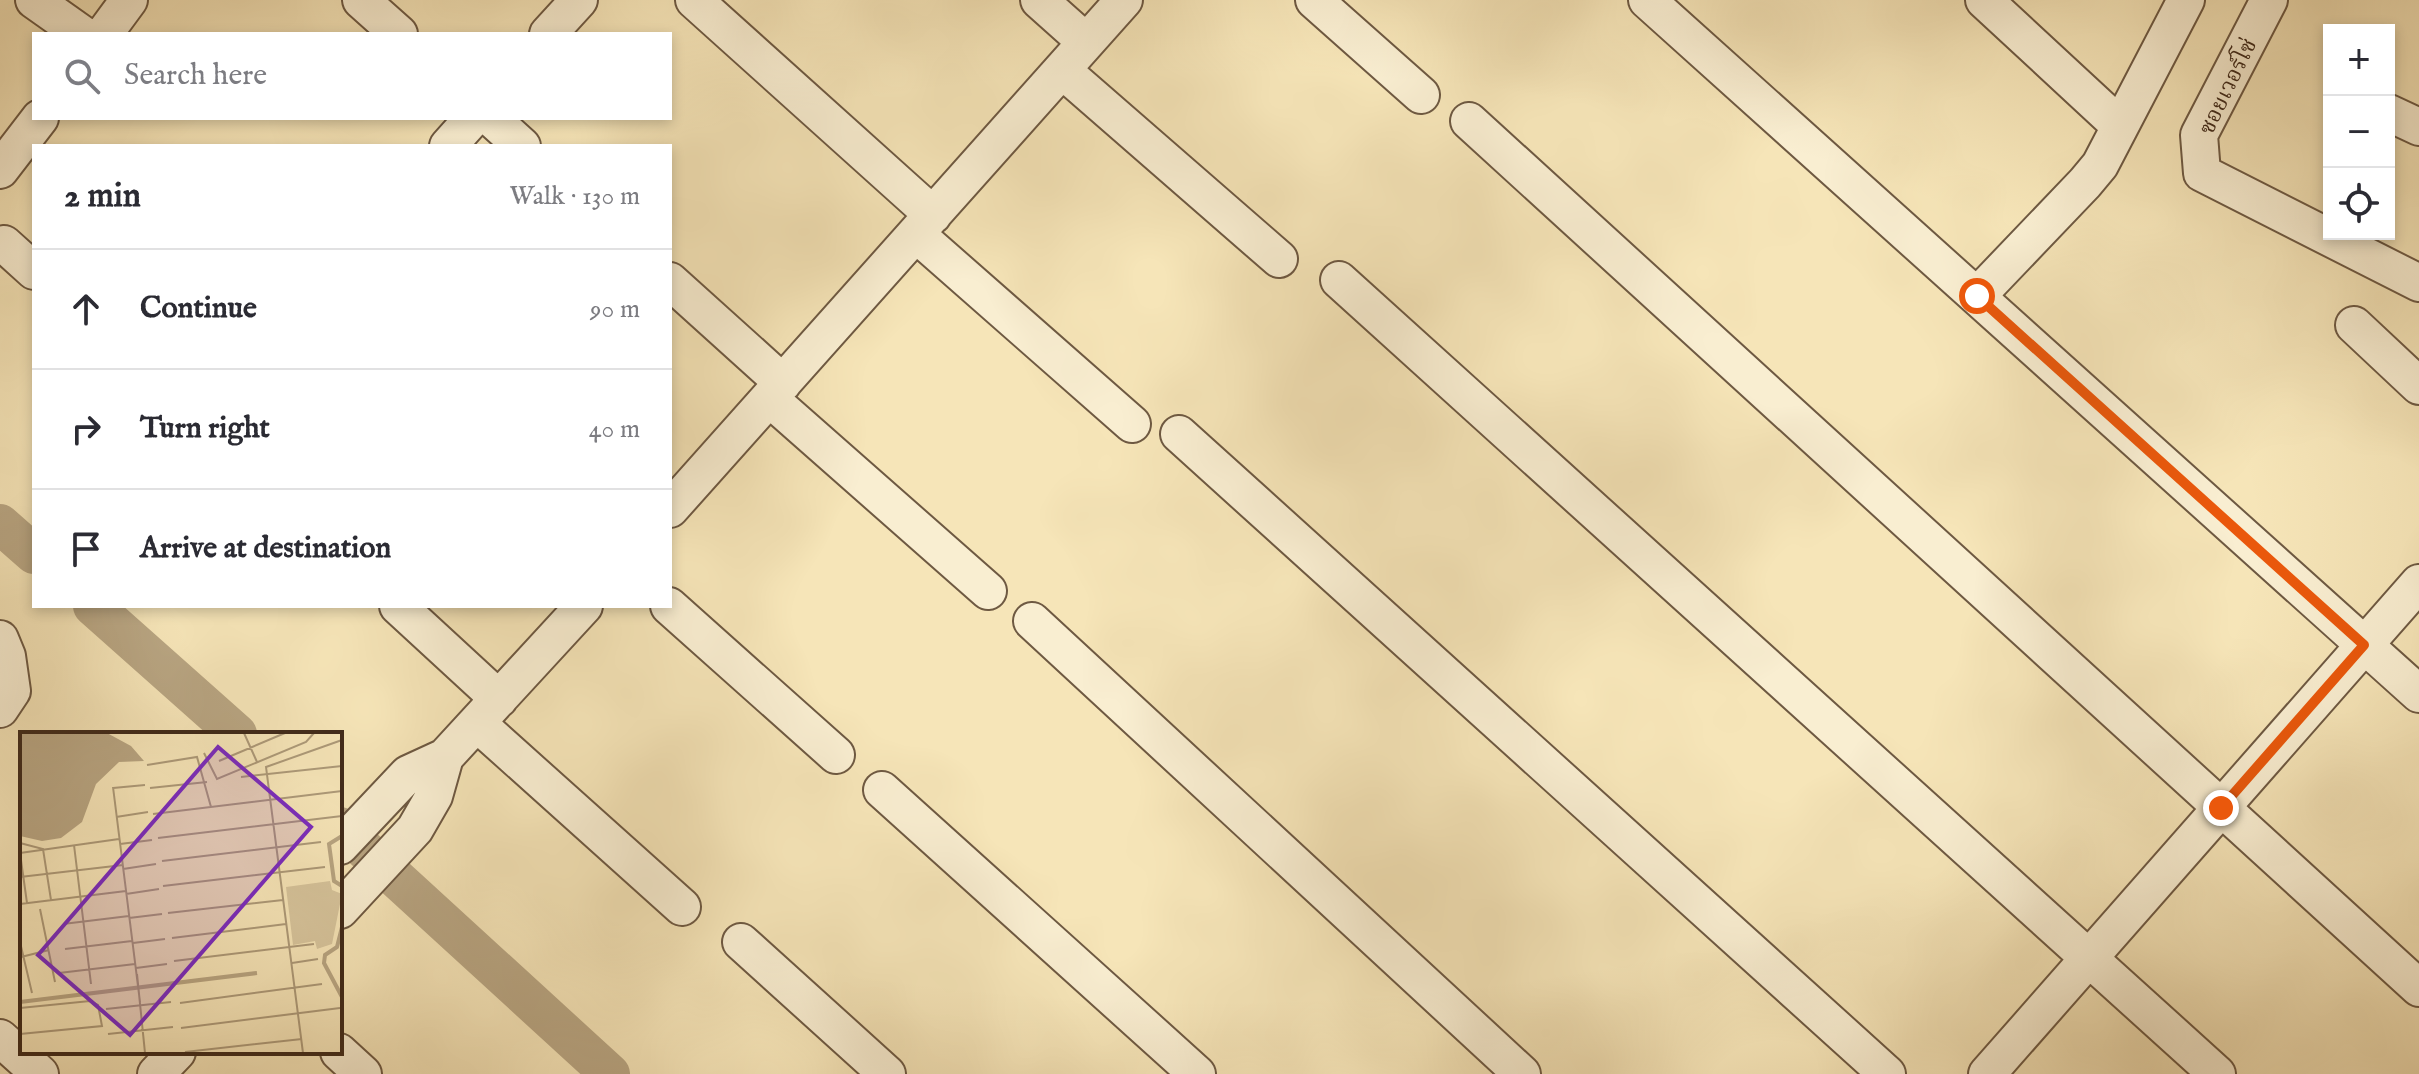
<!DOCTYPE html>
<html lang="en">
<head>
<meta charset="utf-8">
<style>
	:root { --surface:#fff; --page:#f2f2f3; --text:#2b2b33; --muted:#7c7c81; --line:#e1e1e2 }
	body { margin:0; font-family:"IM FELL English","Noto Serif Thai",serif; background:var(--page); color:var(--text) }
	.controls { position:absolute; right:24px; top:24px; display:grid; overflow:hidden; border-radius:0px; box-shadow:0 4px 12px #0003 }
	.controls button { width:72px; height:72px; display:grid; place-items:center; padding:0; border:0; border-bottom:2px solid var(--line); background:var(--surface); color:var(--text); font:40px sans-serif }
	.stop { position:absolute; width:24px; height:24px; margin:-18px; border:6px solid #ea580c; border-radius:50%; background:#fff }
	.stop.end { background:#ea580c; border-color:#fff; box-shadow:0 2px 8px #0008 }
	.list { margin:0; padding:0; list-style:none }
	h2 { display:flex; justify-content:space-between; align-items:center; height:104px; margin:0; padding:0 32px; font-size:34px }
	h2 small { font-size:26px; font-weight:400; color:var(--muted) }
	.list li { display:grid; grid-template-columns:52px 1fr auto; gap:24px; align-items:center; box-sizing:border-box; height:120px; padding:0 32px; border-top:2px solid var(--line) }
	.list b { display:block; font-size:30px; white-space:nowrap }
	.list em { font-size:26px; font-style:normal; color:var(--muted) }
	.icon { flex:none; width:44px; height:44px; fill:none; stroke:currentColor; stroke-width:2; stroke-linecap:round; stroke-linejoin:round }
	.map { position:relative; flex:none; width:2419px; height:1074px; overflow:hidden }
	.search { position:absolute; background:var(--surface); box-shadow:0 4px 12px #0003; left:32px; top:32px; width:640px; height:88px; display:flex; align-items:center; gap:20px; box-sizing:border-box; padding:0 28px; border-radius:0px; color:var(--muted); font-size:30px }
	.panel { position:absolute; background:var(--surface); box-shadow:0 4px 12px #0003; left:32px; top:144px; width:640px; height:464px; border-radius:0px }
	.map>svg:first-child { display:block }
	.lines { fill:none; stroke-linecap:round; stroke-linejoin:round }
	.canal { stroke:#b8a582; stroke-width:40 }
	.minor-casing { stroke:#6e5942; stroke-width:40 }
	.minor { stroke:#f9eed1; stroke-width:36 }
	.route { stroke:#ea580c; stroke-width:10 }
	.labels { text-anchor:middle; stroke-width:6; stroke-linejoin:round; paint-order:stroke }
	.street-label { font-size:22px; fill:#402a1a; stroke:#f9eed1 }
	.inset-river { fill:none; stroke:#b8a582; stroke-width:4 }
	.inset-road { fill:none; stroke:#ad9a79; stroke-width:2 }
	.view { fill:#7b2cbf; fill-opacity:0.15; stroke:#7b2cbf; stroke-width:4 }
	.inset-edge { fill:none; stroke:#402a1a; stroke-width:4 }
</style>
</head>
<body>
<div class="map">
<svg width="2419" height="1074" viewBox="0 0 2419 1074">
	<rect width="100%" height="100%" fill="#f6e5b8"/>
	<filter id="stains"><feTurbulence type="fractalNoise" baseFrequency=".0025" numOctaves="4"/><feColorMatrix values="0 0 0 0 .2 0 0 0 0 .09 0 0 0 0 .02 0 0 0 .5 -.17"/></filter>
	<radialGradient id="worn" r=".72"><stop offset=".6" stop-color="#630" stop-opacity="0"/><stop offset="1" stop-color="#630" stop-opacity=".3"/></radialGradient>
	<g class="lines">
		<path class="canal" d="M0 524 34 554
			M93 606 237 734
			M340 827 610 1074"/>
		<defs>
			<path id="minor" d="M34 0 82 34
				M361 0 399 34
				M694 0 933 215
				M1039 0 1086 42
				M1314 0 1421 95
				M1647 0 2419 694
				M1984 0 2120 126
				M2269 0 2199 135 2202 173 2419 283
				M104 34 129 0
				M548 34 579 0
				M1062 70 1279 259
				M2389 113 2419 127
				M491 118 522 146
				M1469 121 2419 988
				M448 146 473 118
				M0 170 40 118
				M916 234 1132 424
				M4 244 34 271
				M1339 280 2217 1074
				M670 281 783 383
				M1977 296 2085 183 2100 165 2186 0
				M2354 325 2419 386
				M769 398 988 591
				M1179 434 1887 1074
				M670 509 1124 0
				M398 606 499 699
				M669 606 836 755
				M1032 621 1522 1074
				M0 639 7 656 12 691 0 709
				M478 724 682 907
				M882 790 1197 1074
				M340 846 408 774 445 757 584 606
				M340 910 415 829 434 796 445 757
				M741 942 887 1074
				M0 1038 40 1074
				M339 1052 363 1074
				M156 1074 177 1052
				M1987 1074 2419 583"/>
		</defs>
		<use href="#minor" class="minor-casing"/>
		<use href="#minor" class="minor"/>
	</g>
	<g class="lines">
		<path class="route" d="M1977 296 2364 645 2221 808"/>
	</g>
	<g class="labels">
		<g class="street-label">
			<text transform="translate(2227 86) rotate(-64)" y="8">ซอยเวอร์โซ่</text>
		</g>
	</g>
	<g transform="translate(20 732)">
		<rect width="322" height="322" fill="#f6e5b8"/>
		<path d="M310 149 312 158 322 162 312 212 297 217 295 209 273 213 266 155Z" fill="#d7c59d"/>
		<path d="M0 1H87L111 14 124 29 99 30 76 52 62 90 41 106 22 109 0 104Z" fill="#b8a582"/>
		<path class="inset-river" d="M322 104 309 112 314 149 322 154M322 195 317 215 305 223 304 231 322 265M0 270 237 241"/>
		<path class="inset-road" d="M224 1 237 30M184 21 197 47 286 10 294 1M199 29 265 1M127 33 177 25 191 75M221 45 322 34M93 55 120 270M93 56 125 53M130 56 187 50M133 82 322 59M96 85 128 80M138 106 322 84M0 111 23 117 31 168M100 112 132 108M54 113 71 252M0 121 99 107M0 121 7 171M142 129 301 110M103 137 136 132M0 145 103 133M143 154 305 135M106 162 139 157M0 172 106 159M20 177 35 250M148 181 263 168M109 186 142 182M43 192 109 184M152 206 266 192M0 210 12 261M113 211 145 207M45 217 112 209M1 225 29 218M154 229 294 212M272 231 298 227M116 236 147 232M39 241 115 232M117 242 125 321M160 271 302 252M0 276 70 269 78 273 82 294 0 302M86 277 151 270M161 296 320 276M88 302 153 295M165 320 282 307M283 321 246 35 322 8"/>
		<path class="view" d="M198 15 291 95 110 303 18 223Z"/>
		<rect width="322" height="322" class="inset-edge"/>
	</g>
	<rect width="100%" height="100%" filter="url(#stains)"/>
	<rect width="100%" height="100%" fill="url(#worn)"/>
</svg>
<div class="controls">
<button>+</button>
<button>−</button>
<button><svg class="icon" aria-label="locate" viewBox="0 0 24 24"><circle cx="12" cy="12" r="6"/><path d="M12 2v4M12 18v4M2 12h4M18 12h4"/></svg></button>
</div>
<div class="stop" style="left:1977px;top:296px"></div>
<div class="stop end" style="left:2221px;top:808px"></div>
<div class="search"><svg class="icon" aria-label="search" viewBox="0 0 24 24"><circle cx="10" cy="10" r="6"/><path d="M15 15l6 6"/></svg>Search here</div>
<section class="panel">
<h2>2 min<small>Walk · 130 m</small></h2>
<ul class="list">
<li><svg class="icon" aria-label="ahead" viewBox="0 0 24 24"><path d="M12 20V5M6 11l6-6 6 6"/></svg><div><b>Continue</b></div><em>90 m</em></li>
<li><svg class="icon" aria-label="right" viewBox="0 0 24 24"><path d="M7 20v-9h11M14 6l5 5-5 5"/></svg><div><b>Turn right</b></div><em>40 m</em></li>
<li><svg class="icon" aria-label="arrive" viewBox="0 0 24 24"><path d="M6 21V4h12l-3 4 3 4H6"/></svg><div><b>Arrive at destination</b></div></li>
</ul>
</section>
</div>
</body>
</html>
